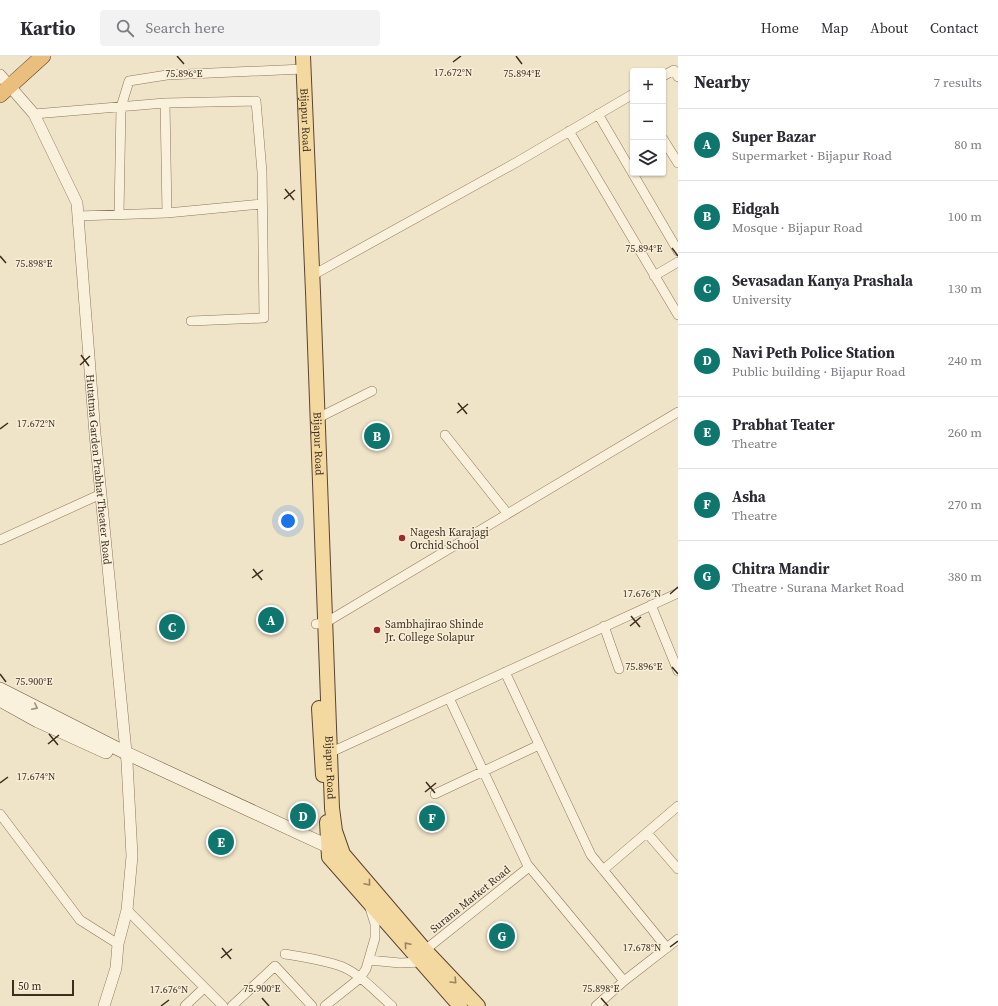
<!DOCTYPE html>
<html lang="en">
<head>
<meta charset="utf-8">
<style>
	:root { --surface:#fff; --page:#f2f2f3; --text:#2b2b33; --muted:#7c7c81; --line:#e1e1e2; --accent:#0f766e }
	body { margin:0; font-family:"Source Serif 4",serif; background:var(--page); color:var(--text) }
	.controls { position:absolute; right:12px; top:12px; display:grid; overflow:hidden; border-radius:4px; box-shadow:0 1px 3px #0004 }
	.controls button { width:36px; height:36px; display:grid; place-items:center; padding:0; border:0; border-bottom:1px solid var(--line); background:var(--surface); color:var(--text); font:20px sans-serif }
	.scale { position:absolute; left:12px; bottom:10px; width:62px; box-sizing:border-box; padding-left:4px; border:2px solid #3d2e20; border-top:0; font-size:11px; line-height:14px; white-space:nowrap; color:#3d2e20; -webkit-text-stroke:3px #f7eed8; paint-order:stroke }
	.you { position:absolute; left:288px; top:465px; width:14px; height:14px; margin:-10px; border:3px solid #fff; border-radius:50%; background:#1a73e8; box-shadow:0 0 0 6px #1a73e833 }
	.badge { display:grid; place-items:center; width:26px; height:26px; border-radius:50%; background:var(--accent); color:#fff; font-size:13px; font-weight:700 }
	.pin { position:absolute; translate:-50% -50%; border:2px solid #fff; box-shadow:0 1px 4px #0006 }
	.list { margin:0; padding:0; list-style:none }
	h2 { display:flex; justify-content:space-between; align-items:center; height:52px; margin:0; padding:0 16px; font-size:17px }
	h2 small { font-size:13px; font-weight:400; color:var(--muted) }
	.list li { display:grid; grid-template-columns:26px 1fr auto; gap:12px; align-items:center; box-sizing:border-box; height:72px; padding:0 16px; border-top:1px solid var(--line) }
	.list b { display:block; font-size:15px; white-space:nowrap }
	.list p { margin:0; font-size:13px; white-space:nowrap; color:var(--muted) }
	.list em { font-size:13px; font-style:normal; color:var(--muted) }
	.icon { flex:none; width:22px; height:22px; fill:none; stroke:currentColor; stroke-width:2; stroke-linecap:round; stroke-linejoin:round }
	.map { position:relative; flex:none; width:678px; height:950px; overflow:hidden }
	header { display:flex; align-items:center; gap:24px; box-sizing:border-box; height:56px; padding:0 20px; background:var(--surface); border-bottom:1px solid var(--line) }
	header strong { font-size:19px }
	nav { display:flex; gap:22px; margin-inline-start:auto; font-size:14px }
	.search { width:280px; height:36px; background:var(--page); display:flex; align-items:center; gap:10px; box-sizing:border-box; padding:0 14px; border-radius:4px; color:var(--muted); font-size:15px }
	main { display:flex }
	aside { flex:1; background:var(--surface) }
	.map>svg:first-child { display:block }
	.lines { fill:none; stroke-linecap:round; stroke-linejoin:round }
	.minor-casing { stroke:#8d765c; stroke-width:10 }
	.tertiary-casing { stroke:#8d765c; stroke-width:12 }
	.secondary-casing { stroke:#6f573f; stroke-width:14 }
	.primary-casing { stroke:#5b4430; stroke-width:16 }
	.trunk-casing { stroke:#5b4430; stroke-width:16 }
	.minor { stroke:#faf1dc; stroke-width:9 }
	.tertiary { stroke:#faf1dc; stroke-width:11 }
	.secondary { stroke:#faf1dc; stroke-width:13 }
	.primary { stroke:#f3d9a0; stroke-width:14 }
	.trunk { stroke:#eabe7c; stroke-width:15 }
	.oneway { stroke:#9c907e }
	.oneway2 { stroke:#988460 }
	.ticks { fill:none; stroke:#3d2e20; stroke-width:1.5 }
	.poi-dot { fill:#9e2a2b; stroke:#f7eed8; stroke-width:1.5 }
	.labels { text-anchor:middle; stroke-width:3; stroke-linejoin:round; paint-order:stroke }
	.street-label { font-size:11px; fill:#3d2e20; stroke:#f7eed8 }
	.poi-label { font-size:11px; fill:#3d2e20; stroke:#f7eed8; text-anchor:start }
	.ticks-label { font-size:10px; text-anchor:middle; fill:#3d2e20; stroke:#f7eed8; stroke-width:3; stroke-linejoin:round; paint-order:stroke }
</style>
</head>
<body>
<header>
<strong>Kartio</strong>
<div class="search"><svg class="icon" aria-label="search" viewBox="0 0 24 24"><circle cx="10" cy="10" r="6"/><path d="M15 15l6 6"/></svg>Search here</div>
<nav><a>Home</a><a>Map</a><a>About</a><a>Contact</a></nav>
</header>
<main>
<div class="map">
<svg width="678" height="950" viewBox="0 0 678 950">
	<rect width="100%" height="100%" fill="#f0e4c8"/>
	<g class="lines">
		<defs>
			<path id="minor" d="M663 20 674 14 678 21
				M165 47 167 157
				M34 58 165 47 256 45 262 116 264 262 191 265
				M598 58 678 195
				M569 75 678 259
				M663 83 678 107
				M119 158 121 51 129 25 167 19 303 13
				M78 160 167 157 262 148
				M313 219 517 106 633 38
				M654 220 678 206
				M318 362 372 335
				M445 379 507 457
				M0 484 101 438
				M651 549 678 615
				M316 568 325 567 678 356
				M604 570 619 613
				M505 616 591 799 667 892
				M449 642 527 808 624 925
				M327 698 678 537
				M435 738 539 689
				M0 758 80 864 118 888
				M647 777 678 813
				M603 814 678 750
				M127 854 223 950
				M425 894 529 811
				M285 898C304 901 325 904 343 911 361 919 377 937 392 950
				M369 904 400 907 422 906
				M185 950 204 932
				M232 950 275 910 312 950
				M325 950 360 922 366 913 375 882V868L370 852
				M596 950 624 925 678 883"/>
			<g id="tertiary">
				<path id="s1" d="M0 19 34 58 77 147 95 378 127 706 132 800 127 854 118 888 116 912 104 950"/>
			</g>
			<path id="secondary" d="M0 633 126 697 336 794
				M0 644 38 665 106 696"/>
			<g id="primary">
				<path id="s2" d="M303 0 313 236 332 752 335 775 343 798 425 894 478 950"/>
				<path d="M319 652 323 719"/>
				<path d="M327 766 329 801 460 950"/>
			</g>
			<path id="trunk" d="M0 39 43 0"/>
		</defs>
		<use href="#minor" class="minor-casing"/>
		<use href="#tertiary" class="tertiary-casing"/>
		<use href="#secondary" class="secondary-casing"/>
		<use href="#primary" class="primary-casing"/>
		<use href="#trunk" class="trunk-casing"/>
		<use href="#minor" class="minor"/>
		<use href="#tertiary" class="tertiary"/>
		<use href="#secondary" class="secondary"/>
		<use href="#primary" class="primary"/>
		<use href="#trunk" class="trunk"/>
	</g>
	<defs><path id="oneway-chevron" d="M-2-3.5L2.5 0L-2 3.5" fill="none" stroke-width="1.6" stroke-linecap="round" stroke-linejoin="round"/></defs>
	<use class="oneway" href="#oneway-chevron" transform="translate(35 651) rotate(27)"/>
	<g class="oneway2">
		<use href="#oneway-chevron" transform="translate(368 827) rotate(50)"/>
		<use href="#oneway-chevron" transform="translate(407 889) rotate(-131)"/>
		<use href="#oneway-chevron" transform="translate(454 925) rotate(46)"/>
	</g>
	<path class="ticks" d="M177 0 184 8M516 0 522 8M453 6 461 0M285 133 294 144M284 143 295 134M672 192 678 200M0 200 6 207M81 299 89 310M80 309 90 300M458 347 467 358M457 357 468 348M0 373 8 367M253 513 262 524M252 522 263 514M670 538 678 531M631 560 640 571M630 570 641 561M672 611 678 618M0 618 6 626M49 678 58 689M48 688 59 679M426 726 435 737M0 727 8 721M425 736 436 727M670 891 678 885M222 892 231 903M221 902 232 893M262 942 269 950M601 942 608 950M161 950 169 944"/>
	<g class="poi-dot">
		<circle cx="402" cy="482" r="4"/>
		<circle cx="377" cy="574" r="4"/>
	</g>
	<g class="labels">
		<g class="street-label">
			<text dy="4" stroke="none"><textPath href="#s2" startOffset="64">Bijapur Road</textPath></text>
			<text dy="4" stroke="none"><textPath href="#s2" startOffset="388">Bijapur Road</textPath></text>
			<text dy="4" stroke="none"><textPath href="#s1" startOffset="418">Hutatma Garden Prabhat Theater Road</textPath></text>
			<text dy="4" stroke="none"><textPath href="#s2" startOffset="712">Bijapur Road</textPath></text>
			<text transform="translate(470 843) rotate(-39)" y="4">Surana Market Road</text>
		</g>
		<g class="poi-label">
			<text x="410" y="480">Nagesh Karajagi<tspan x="410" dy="13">Orchid School</tspan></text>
			<text x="385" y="572">Sambhajirao Shinde<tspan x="385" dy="13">Jr. College Solapur</tspan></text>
		</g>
	</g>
	<g class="ticks-label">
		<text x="453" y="20">17.672°N</text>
		<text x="184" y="21">75.896°E</text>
		<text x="522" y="21">75.894°E</text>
		<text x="644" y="196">75.894°E</text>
		<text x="34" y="211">75.898°E</text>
		<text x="36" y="371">17.672°N</text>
		<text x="642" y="541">17.676°N</text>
		<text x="644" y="614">75.896°E</text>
		<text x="34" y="629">75.900°E</text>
		<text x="36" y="724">17.674°N</text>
		<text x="642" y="895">17.678°N</text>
		<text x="262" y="936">75.900°E</text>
		<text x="601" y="936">75.898°E</text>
		<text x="169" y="937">17.676°N</text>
	</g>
</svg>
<div class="controls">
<button>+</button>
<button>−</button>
<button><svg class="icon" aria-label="layers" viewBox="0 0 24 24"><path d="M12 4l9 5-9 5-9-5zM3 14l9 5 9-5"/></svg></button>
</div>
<div class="scale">50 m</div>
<div class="you"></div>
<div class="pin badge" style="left:271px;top:564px">A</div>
<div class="pin badge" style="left:377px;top:380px">B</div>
<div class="pin badge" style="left:172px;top:571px">C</div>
<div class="pin badge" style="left:303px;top:760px">D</div>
<div class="pin badge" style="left:221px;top:786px">E</div>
<div class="pin badge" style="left:432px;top:762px">F</div>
<div class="pin badge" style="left:502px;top:880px">G</div>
</div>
<aside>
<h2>Nearby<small>7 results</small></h2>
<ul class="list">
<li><span class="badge">A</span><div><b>Super Bazar</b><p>Supermarket · Bijapur Road</p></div><em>80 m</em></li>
<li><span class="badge">B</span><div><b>Eidgah</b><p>Mosque · Bijapur Road</p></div><em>100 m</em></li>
<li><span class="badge">C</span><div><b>Sevasadan Kanya Prashala</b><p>University</p></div><em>130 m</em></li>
<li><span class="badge">D</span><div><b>Navi Peth Police Station</b><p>Public building · Bijapur Road</p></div><em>240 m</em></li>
<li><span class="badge">E</span><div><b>Prabhat Teater</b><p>Theatre</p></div><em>260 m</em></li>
<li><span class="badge">F</span><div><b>Asha</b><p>Theatre</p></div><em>270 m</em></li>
<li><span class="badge">G</span><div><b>Chitra Mandir</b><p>Theatre · Surana Market Road</p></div><em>380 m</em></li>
</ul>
</aside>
</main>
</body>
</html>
